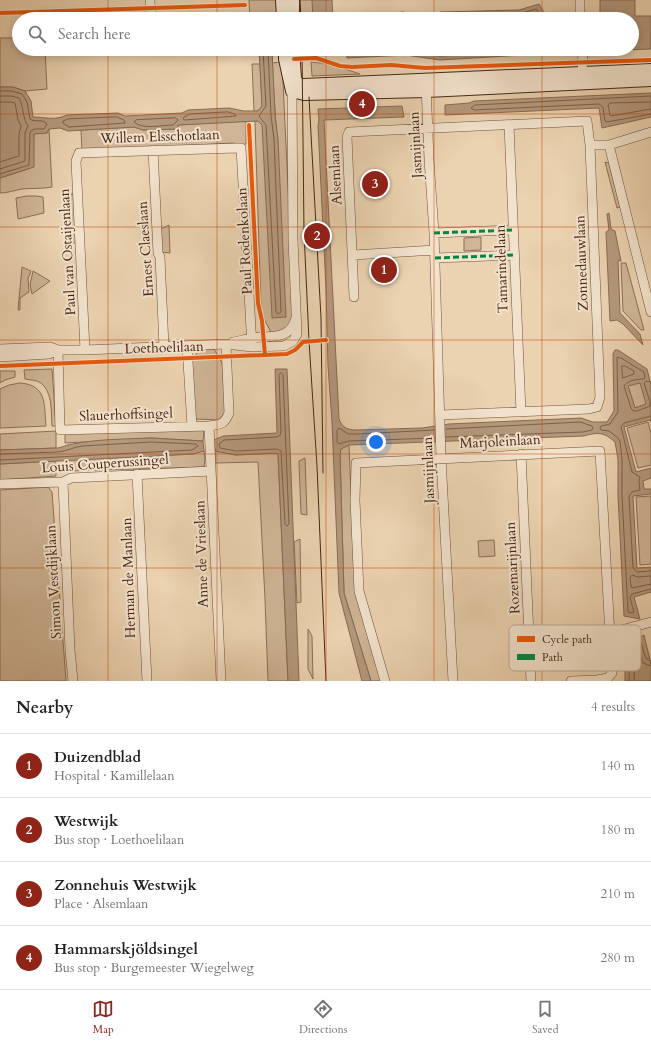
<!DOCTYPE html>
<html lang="en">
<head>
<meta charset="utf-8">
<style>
	:root { --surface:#fff; --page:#f6f6f6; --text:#202124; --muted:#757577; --line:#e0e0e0; --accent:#8f2418 }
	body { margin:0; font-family:Cardo,serif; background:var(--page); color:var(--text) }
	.you { position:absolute; left:376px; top:442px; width:14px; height:14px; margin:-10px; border:3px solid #fff; border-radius:50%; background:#1a73e8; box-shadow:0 0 0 6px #1a73e833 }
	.badge { display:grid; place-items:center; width:26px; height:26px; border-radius:50%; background:var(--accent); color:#fff; font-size:13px; font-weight:700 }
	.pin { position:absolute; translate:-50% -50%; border:2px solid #fff; box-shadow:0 1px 4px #0006 }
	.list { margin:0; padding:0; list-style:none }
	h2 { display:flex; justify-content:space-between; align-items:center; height:52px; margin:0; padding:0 16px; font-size:17px }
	h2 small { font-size:13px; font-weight:400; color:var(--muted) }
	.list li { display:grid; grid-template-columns:26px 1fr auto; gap:12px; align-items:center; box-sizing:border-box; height:64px; padding:0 16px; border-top:1px solid var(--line) }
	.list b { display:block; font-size:15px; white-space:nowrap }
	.list p { margin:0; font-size:13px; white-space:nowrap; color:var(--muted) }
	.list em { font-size:13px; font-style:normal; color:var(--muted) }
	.icon { flex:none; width:22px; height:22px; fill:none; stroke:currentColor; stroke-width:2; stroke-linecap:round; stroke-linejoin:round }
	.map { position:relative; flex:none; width:651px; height:681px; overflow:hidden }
	.search { position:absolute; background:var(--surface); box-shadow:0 2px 10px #0003; left:12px; right:12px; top:12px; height:44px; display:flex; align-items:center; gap:10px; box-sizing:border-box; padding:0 14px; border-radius:22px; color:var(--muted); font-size:15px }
	.sheet { height:308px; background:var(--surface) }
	nav { display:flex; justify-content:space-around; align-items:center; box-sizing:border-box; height:56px; border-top:1px solid var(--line); background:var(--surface); font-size:11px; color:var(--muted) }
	nav a { display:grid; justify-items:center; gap:2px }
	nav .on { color:var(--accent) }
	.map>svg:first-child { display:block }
	.green { fill:#cfb596; stroke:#8c6e56 }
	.water { fill:#b4987c; stroke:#896a53; fill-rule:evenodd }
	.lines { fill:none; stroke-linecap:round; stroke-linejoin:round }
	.shore { stroke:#7e5f49; stroke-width:1 }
	.street-casing { stroke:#71513c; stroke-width:10 }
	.secondary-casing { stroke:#482616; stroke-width:14 }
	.street { stroke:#f2e2cc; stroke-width:9 }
	.secondary { stroke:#f2e2cc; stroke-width:12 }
	.tram { stroke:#482616; stroke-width:1 }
	.quiet { stroke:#00873e; stroke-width:3; stroke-dasharray:6 3; stroke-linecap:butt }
	.cycleway-casing { stroke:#f2e2cc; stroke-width:6 }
	.cycleway { stroke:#e8590c; stroke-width:4 }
	.grid { fill:none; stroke:#c84f0e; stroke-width:1; stroke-opacity:0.55 }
	.labels { text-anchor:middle; stroke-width:4; stroke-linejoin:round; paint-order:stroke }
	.street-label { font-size:14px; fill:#482616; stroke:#f2e2cc }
	.key { fill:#f2e2cc; stroke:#bfaa95; stroke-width:1 }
	.key-label { font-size:11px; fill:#482616 }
</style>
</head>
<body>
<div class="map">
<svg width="651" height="681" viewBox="0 0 651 681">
	<rect width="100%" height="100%" fill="#ebd2b0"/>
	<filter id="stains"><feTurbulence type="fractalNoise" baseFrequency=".005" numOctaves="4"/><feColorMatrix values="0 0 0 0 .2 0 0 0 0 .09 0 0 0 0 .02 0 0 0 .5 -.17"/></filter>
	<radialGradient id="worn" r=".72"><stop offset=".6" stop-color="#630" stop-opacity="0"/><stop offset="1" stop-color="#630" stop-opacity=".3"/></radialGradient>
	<path class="green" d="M249 0H280V19H270V15L258 16V19H250Z
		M299 0H314V19H299Z
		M0 38H19V49H45L47 89 25 91 13 87H0Z
		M282 62 294 310C291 327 289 331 272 334L264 319 261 308 255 121H258L262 125 278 157 272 63Z
		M311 62 330 64 360 74 312 76Z
		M252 64H260L262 106 258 111H254Z
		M246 121V144L242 145 233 143 82 151 81 130 134 127 143 130 177 129 178 125Z
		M49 129 52 187C42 189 32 188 22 189 15 190 8 193 0 193V178L31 168 34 133H47Z
		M605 162 609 163 620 207 617 208Z
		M69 194H75L76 242 74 243 71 242Z
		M27 196H36L43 197 44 213 18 219 16 198Z
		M169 225 170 253 160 252 161 229Z
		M481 237V250L464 251V238Z
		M621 263H626L644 330H641L623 311Z
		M22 267 31 271 28 279 29 292 20 298V310H18Z
		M33 271 50 281 32 294 30 285Z
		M214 349 222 363 226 411 219 420 196 419 193 414 192 363 198 350Z
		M52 369 56 426H52C51 413 53 393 41 383 37 380 30 380 25 379L24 370Z
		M0 371H15V377L5 380 0 383Z
		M640 382 647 404 635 408 628 386Z
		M20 383C47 385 44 404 46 426L0 428V389L9 385Z
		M648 422 651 433V465L638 468 627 428Z
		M204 430 203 441 151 438 65 443V433Z
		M56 431V448L0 450V434Z
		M349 445 355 592 381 681H371L344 593 340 454V449Z
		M202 450 204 451 205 459 204 467 67 471 66 460 193 454Z
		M215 451 236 455 278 453 288 681H268L265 599 258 462 215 463Z
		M305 458 307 515 301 514 299 461Z
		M55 461 56 476 0 480V464Z
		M48 487 52 492 66 681H0V490Z
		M651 496V564L640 565 636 497Z
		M300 539 301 602 297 603 294 542Z
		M494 540 495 556 479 557 478 541Z
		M308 629 312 636 313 679 308 669Z"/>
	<path class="water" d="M312 0H332L333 19H313Z
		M600 0H635V16H651V49L590 51 440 60 406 55 347 58 346 49H632V19H595L600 13Z
		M539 4 546 16 565 15 569 19H436L440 12 519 10Z
		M404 12 406 19H368V15Z
		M259 49H272L275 115 278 139 286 317 272 318 262 125 258 121 178 125V129L143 130 134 127 68 131 60 128 49 129 47 133 34 134V167L0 178V87H13L25 91 31 101 33 117C45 117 55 121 67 115L118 113 125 116 182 113 188 110 229 108 244 111H258L262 106Z
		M651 93V117L602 128 599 108 445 115V105L469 103 474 101Z
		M402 106 404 117 324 120 339 419C342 428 348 430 357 430L422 428 449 424 581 418 593 422H607L614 411 613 354 615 350H618L647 369 651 385V422L650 420 624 427 636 472 651 468V478L643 481 644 489H651V494L633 496 637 568 651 567V592L634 597 640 619 624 616 618 495V459L615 442C604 432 598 432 584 436L349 445 341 449 340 454 344 593 371 681H362L339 593 332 422 328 366 326 289 318 126 319 120 318 109ZM640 383 646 404 635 408 628 386Z
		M609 213 611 229 615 231 621 261H618L620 313 640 334 643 345 623 324 617 320 610 321 606 232 609 230 607 214Z
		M275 369H287L299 681H288L278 453 236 455 215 451 214 440 223 436 277 433Z
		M151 438 203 441 204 451 193 454 0 464V450L58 448C63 447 68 444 73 444 98 439 125 439 151 438Z
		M644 635 651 664V681H625V646L628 643Z"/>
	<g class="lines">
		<path class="shore" d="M441 19 443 15 519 14 536 9 543 19
			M263 49 266 106 259 116 266 125 276 312 278 314 281 312 274 139 271 116 268 49
			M350 49 351 53 352 54 406 51 440 56 551 49
			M429 49 440 51 472 49
			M0 91H12L22 94 27 102 30 119C35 123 42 118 47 124L44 129H34L30 132 29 165 0 174
			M0 96H11L19 98C24 107 22 117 28 126L25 133V161L0 169
			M651 96 475 105 471 108 474 110 599 104 603 107 605 121 607 122 651 114
			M0 102H11L15 103 18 120 21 126 19 134V156L0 162
			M651 102 610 103 608 105 610 115 611 116 651 109
			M228 112 235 114 236 116 185 120 183 119 184 117 190 114Z
			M117 117 124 120 125 123 69 127 63 123V121L68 119Z
			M176 118 178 120 173 125C162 125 143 130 134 122L136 120Z
			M622 366H625L634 371V374L623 378Z
			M281 373 283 375 289 524 287 526 285 524 281 451 277 449 236 451 220 448 219 444 224 440 277 437 280 435 281 432 279 375Z
			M651 382 646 381 644 383 650 402V406L637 411H633L631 408 624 386C628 380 638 379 644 379L645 378 644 372 621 358 617 357 618 412 610 424 601 426 600 428 601 430 609 431 618 438 620 441 622 459V495L628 612 632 613 634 612 630 598 632 594 651 589
			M651 416 624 423 621 427 632 472 640 477 639 481 640 490 632 492 629 496 633 568 637 572 651 571
			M446 429 580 422 592 426 593 428 592 430 583 432 446 437
			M435 430 357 434H348L339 428 337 430V442L339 444 349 441 435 438
			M0 454 58 452C67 451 74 447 82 446L151 442 196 444 198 446 192 450 0 460
			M651 576 638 577 632 575 630 578 631 586 632 588 651 584
			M629 681 630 647 641 643C644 649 643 660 651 661
			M634 681 635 650H638L643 663 651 666"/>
		<defs>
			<path id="street" d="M150 0 151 19
				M580 0V19
				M582 78 583 49
				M426 85 429 159 434 233 441 458 453 681
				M509 125 521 412
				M590 145H609L651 132
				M609 145 651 312
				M153 150 158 253 160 257 164 347
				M434 233 513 230
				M353 255 435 250
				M435 258 514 255
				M354 297 347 137 349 132 587 121 590 145 600 397 597 407 589 409 440 415
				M233 342C239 341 246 339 252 338 270 335 290 341 296 318
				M187 346 192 426
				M0 349 50 347 58 350H85L226 344 252 347 284 346 293 341 297 334 293 239 292 91 296 87
				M58 350 60 430 209 426C221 424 224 425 229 413L226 344
				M85 350 76 161 79 153 237 148H241L252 347
				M0 357 49 354 58 350
				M209 426 221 681
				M521 454 531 681
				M137 474 147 681
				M63 482 70 650 73 681
				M0 484 63 482 71 478 211 471
				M610 633 651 622
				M385 681 359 591 355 500 356 463 600 451 612 673 608 678 597 680 571 681"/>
			<path id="secondary" d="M282 0 283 19
				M293 0V19
				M285 49V59L292 91 304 94 427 91 651 80
				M293 49 295 78 298 85H304L651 70"/>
		</defs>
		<use href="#street" class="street-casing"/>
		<use href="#secondary" class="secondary-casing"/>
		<use href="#street" class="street"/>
		<use href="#secondary" class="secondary"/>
		<path class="tram" d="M300 0 301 19
			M302 49 304 232 309 341 317 466 326 681
			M309 97 321 318 323 473"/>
		<path class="quiet" d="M434 233 513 230
			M435 258 514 255"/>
		<defs>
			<path id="cycleway" d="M0 13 245 5
				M294 59 316 58 340 66 352 67 391 65 425 68 651 60
				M249 125 258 303 262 321 265 355
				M0 366 287 354 295 350 303 342 326 340"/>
		</defs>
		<use href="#cycleway" class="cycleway-casing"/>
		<use href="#cycleway" class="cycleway"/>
	</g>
	<path class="grid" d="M108 0V19M217 0V19M326 0V19M434 0V19M542 0V19M108 49V681M217 49V681M326 49V681M434 49V681M542 49V681M0 114H651M0 227H651M0 340H651M0 454H651M0 568H651"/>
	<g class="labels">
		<g class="street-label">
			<text transform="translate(160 136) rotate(-2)" y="5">Willem Elsschotlaan</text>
			<text transform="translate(415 145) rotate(-93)" y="5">Jasmijnlaan</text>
			<text transform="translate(335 175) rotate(-93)" y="5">Alsemlaan</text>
			<text transform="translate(244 241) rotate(-93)" y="5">Paul Rodenkolaan</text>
			<text transform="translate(145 249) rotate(-94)" y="5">Ernest Claeslaan</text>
			<text transform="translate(67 252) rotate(-93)" y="5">Paul van Ostaijenlaan</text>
			<text transform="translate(581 263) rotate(-92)" y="5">Zonnedauwlaan</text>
			<text transform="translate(501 269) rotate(-92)" y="5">Tamarindelaan</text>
			<text transform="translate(164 347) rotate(-2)" y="5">Loethoelilaan</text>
			<text transform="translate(126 414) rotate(-2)" y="5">Slauerhoffsingel</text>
			<text transform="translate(500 441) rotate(-3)" y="5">Marjoleinlaan</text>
			<text transform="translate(105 463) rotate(-4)" y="5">Louis Couperussingel</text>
			<text transform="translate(428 470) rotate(-92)" y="5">Jasmijnlaan</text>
			<text transform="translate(201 554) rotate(-92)" y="5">Anne de Vrieslaan</text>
			<text transform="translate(512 568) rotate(-93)" y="5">Rozemarijnlaan</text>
			<text transform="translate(128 578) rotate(-92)" y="5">Herman de Manlaan</text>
			<text transform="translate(53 582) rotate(-93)" y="5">Simon Vestdijklaan</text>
		</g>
	</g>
	<rect x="509" y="625" width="132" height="46" rx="6" class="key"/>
	<rect x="517" y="636" width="18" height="6" fill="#e8590c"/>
	<rect x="517" y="654" width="18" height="6" fill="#00873e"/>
	<g class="key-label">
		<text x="542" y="643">Cycle path</text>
		<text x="542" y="661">Path</text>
	</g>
	<rect width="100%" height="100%" filter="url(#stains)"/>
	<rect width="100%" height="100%" fill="url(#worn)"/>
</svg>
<div class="you"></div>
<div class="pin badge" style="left:384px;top:270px">1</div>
<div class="pin badge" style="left:317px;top:236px">2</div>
<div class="pin badge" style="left:375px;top:184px">3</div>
<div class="pin badge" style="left:362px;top:104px">4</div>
<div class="search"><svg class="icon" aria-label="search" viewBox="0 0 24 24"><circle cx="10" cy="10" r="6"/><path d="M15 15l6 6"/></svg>Search here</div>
</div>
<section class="sheet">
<h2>Nearby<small>4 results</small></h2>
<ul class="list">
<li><span class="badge">1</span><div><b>Duizendblad</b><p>Hospital · Kamillelaan</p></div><em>140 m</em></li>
<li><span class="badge">2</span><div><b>Westwijk</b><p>Bus stop · Loethoelilaan</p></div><em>180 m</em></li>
<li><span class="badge">3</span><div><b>Zonnehuis Westwijk</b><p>Place · Alsemlaan</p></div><em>210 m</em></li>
<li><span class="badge">4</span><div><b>Hammarskjöldsingel</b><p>Bus stop · Burgemeester Wiegelweg</p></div><em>280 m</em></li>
</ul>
</section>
<nav>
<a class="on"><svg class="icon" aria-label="map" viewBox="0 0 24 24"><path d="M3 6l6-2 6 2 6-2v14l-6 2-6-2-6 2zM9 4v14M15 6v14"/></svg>Map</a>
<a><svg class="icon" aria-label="directions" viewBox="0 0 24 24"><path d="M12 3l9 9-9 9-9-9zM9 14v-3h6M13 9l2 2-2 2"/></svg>Directions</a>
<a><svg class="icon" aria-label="saved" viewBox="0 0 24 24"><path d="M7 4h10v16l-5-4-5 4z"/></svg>Saved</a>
</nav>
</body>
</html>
